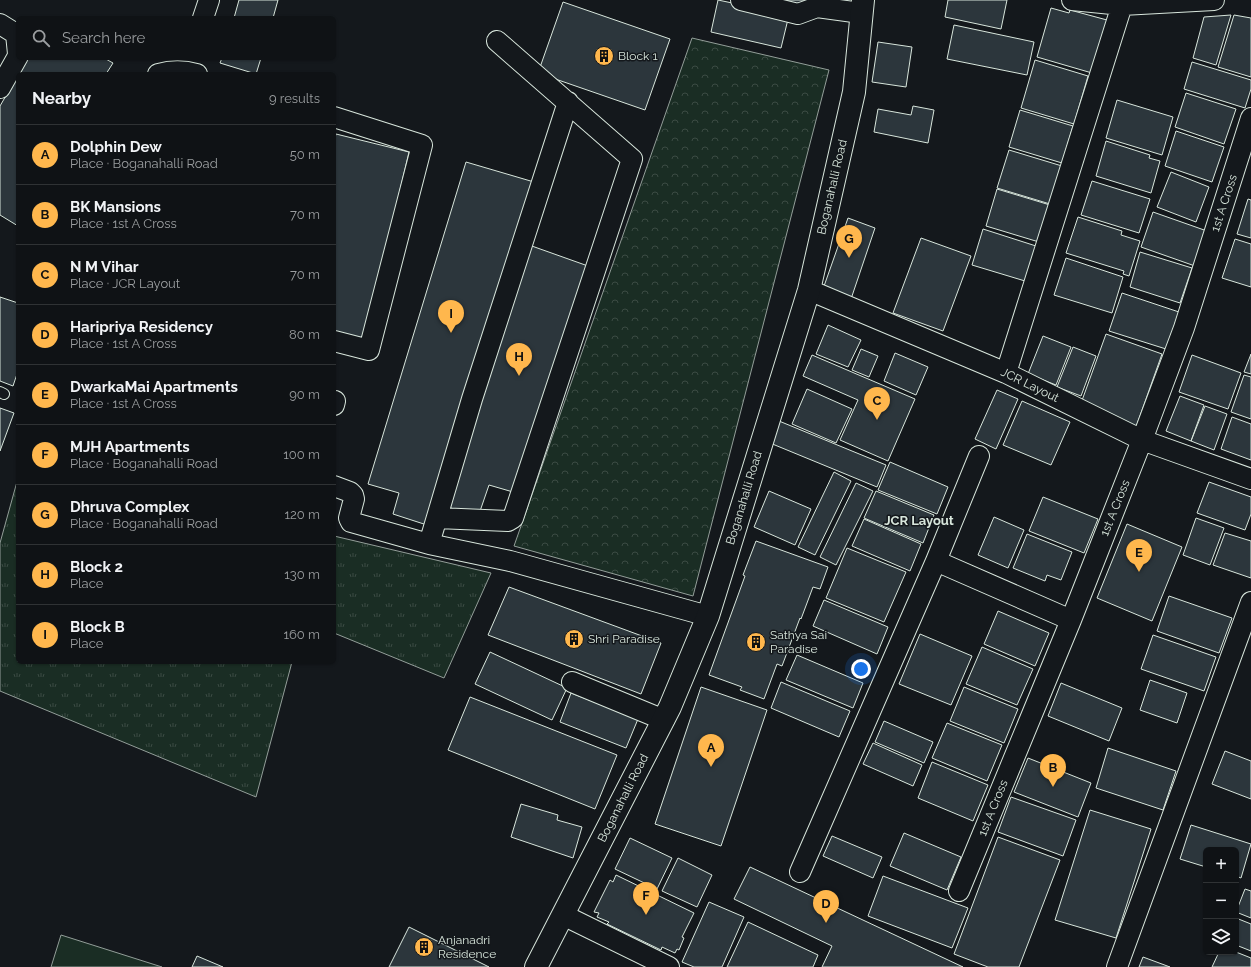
<!DOCTYPE html>
<html lang="en">
<head>
<meta charset="utf-8">
<style>
	:root { --surface:#0f1215; --page:#1d2022; --text:#f1f3f6; --muted:#9b9ea0; --line:#2f3234; --accent:#ffb74d }
	body { margin:0; font-family:Raleway,sans-serif; background:var(--page); color:var(--text) }
	.controls { position:absolute; right:12px; bottom:12px; display:grid; overflow:hidden; border-radius:6px; box-shadow:0 1px 3px #0004 }
	.controls button { width:36px; height:36px; display:grid; place-items:center; padding:0; border:0; border-bottom:1px solid var(--line); background:var(--surface); color:var(--text); font:20px sans-serif }
	.you { position:absolute; left:861px; top:669px; width:14px; height:14px; margin:-10px; border:3px solid #fff; border-radius:50%; background:#1a73e8; box-shadow:0 0 0 6px #1a73e833 }
	.badge { display:grid; place-items:center; width:26px; height:26px; border-radius:50%; background:var(--accent); color:#111; font-size:13px; font-weight:700 }
	.pin { position:absolute; translate:-50% -33px; filter:drop-shadow(0 1px 2px #0008) }
	.pin::after { content:''; position:absolute; top:21px; width:14px; height:12px; background:inherit; clip-path:polygon(0 0,100% 0,50% 100%) }
	.list { margin:0; padding:0; list-style:none }
	h2 { display:flex; justify-content:space-between; align-items:center; height:52px; margin:0; padding:0 16px; font-size:17px }
	h2 small { font-size:13px; font-weight:400; color:var(--muted) }
	.list li { display:grid; grid-template-columns:26px 1fr auto; gap:12px; align-items:center; box-sizing:border-box; height:60px; padding:0 16px; border-top:1px solid var(--line) }
	.list b { display:block; font-size:15px; white-space:nowrap }
	.list p { margin:0; font-size:13px; white-space:nowrap; color:var(--muted) }
	.list em { font-size:13px; font-style:normal; color:var(--muted) }
	.icon { flex:none; width:22px; height:22px; fill:none; stroke:currentColor; stroke-width:2; stroke-linecap:round; stroke-linejoin:round }
	.map { position:relative; flex:none; width:1251px; height:967px; overflow:hidden }
	.search { position:absolute; background:var(--surface); box-shadow:0 1px 3px #0004; left:16px; top:16px; width:320px; height:44px; display:flex; align-items:center; gap:10px; box-sizing:border-box; padding:0 14px; border-radius:6px; color:var(--muted); font-size:15px }
	.panel { position:absolute; background:var(--surface); box-shadow:0 1px 3px #0004; left:16px; top:72px; width:320px; height:592px; border-radius:6px }
	.map>svg:first-child { display:block }
	.grass { fill:url(#grass-tufts); stroke:#939e99 }
	.forest { fill:url(#forest-crowns); stroke:#939e99 }
	.pitch { fill:#1a2d24; stroke:#939e99 }
	.building { fill:#2c363c; stroke:#d8e6dc }
	.lines { fill:none; stroke-linecap:round; stroke-linejoin:round }
	.service-casing { stroke:#d8e6dc; stroke-width:12 }
	.minor-casing { stroke:#d8e6dc; stroke-width:22 }
	.tertiary-casing { stroke:#d8e6dc; stroke-width:24 }
	.service { stroke:#14181c; stroke-width:10 }
	.minor { stroke:#14181c; stroke-width:20 }
	.tertiary { stroke:#14181c; stroke-width:22 }
	.labels { text-anchor:middle; stroke-width:3; stroke-linejoin:round; paint-order:stroke }
	.poi-label { font-size:12px; fill:#d8e6dc; stroke:#14181c; text-anchor:start }
	.street-label { font-size:12px; fill:#d8e6dc; stroke:#14181c }
	.neighbourhood-label { font-size:13px; font-weight:bold; fill:#d8e6dc; stroke:#14181c }
</style>
</head>
<body>
<div class="map">
<svg width="1251" height="967" viewBox="0 0 1251 967">
	<defs>
		<pattern id="grass-tufts" width="24" height="20" patternUnits="userSpaceOnUse"><rect width="24" height="20" fill="#1a2d24"/><path d="M3 7l-1-3M5 7V3M7 7l1-3M15 17l-1-3M17 17v-4M19 17l1-3" fill="none" stroke="#3b4b43"/></pattern>
		<pattern id="forest-crowns" width="20" height="18" patternUnits="userSpaceOnUse"><rect width="20" height="18" fill="#1a2d24"/><path d="M2 6a3 3 0 1 1 6 0M12 15a3 3 0 1 1 6 0" fill="none" stroke="#3b4b43"/></pattern>
	</defs>
	<rect width="100%" height="100%" fill="#14181c"/>
	<path class="grass" d="M18 478V662H292L256 797 0 691V543Z
		M334 536 491 573 444 678 334 633Z"/>
	<path class="forest" d="M692 38 829 70 693 596 514 546Z"/>
	<path class="pitch" d="M61 935 162 967H51Z"/>
	<path class="building" d="M239 0H278L273 18H234Z
		M718 0 789 15 781 48 711 32Z
		M783 0H812L810 7Z
		M948 0H1007L1001 29 945 17Z
		M563 2 670 39 645 110 538 73Z
		M1051 8 1069 13 1070 10 1107 20 1092 73 1037 57Z
		M1231 15 1216 65 1193 58 1204 17Z
		M1234 15 1251 18V77L1218 67Z
		M954 25 1034 42 1027 75 947 59Z
		M878 42 912 47 906 87 872 82Z
		M28 58H104L113 63 106 74H19Z
		M222 58H261L256 74 220 63Z
		M1035 60 1088 76 1074 124 1021 108Z
		M1192 62 1251 80V89L1245 108 1184 89Z
		M18 75V226L0 215V106Z
		M1186 93 1236 109 1224 144 1175 127Z
		M1117 100 1173 117 1162 155 1106 138Z
		M913 106 934 110 928 143 874 132 878 109 911 115Z
		M1020 110 1073 126 1062 163 1009 147Z
		M1176 131 1224 147 1212 182 1165 166Z
		M336 134 409 152 364 342 334 335V142Z
		M1106 141 1150 155 1149 158 1160 161 1151 193 1096 176Z
		M1009 150 1062 166 1050 204 997 188Z
		M466 162 534 182 430 526 393 514 399 493 368 484Z
		M1171 172 1209 187 1196 222 1157 207Z
		M1092 181 1150 199 1139 233 1081 215Z
		M997 189 1050 205 1039 242 986 226Z
		M1248 199 1251 200V238L1237 234Z
		M1153 212 1207 231 1195 266 1141 247Z
		M1078 217 1122 231 1121 235 1140 241 1129 276 1123 274 1124 271 1066 253Z
		M848 218 875 228 851 299 823 289Z
		M983 229 1036 246 1025 281 972 265Z
		M921 238 971 256 943 331 893 313Z
		M1235 239 1251 244V287L1222 278Z
		M529 245 588 266 513 492 489 485 478 517 445 506Z
		M1140 252 1192 268 1180 303 1130 287Z
		M1066 258 1123 277 1112 313 1054 295Z
		M1122 293 1179 312 1166 349 1109 331Z
		M0 297 18 303V371L13 386 0 381Z
		M828 325 861 340 848 367 816 354Z
		M1106 334 1162 354 1136 427 1080 406Z
		M1043 336 1071 347 1056 385 1028 374Z
		M1073 347 1096 356 1081 396 1057 387Z
		M861 349 878 356 869 377 852 370Z
		M895 353 928 367 916 395 884 381Z
		M1251 354V374L1244 372Z
		M812 355 915 399 888 461 840 440 858 400 803 376Z
		M1192 355 1241 373 1228 409 1179 392Z
		M1244 375 1251 377V419L1231 412Z
		M807 389 852 409 836 443 792 424Z
		M997 390 1018 399 996 449 975 439Z
		M1180 396 1204 405 1191 441 1166 431Z
		M1022 401 1070 422 1051 465 1003 445Z
		M1205 406 1227 414 1214 450 1191 441Z
		M0 408 14 413 0 451Z
		M1232 417 1251 424V460L1221 449Z
		M779 421 886 465 877 487 770 443Z
		M890 462 948 487 937 514 878 490Z
		M834 472 851 481 815 555 798 547Z
		M1209 482 1251 497V514L1245 530 1197 513Z
		M856 483 873 491 836 565 820 557Z
		M769 491 811 509 795 545 754 527Z
		M876 491 934 515 923 543 864 518Z
		M1043 497 1098 519 1084 553 1029 531Z
		M994 517 1024 530 1008 568 978 555Z
		M1196 518 1224 528 1210 565 1183 555Z
		M864 519 921 544 910 571 852 546Z
		M1127 524 1182 547 1152 621 1097 598Z
		M1225 533 1251 541V578L1213 565Z
		M1027 534 1072 552 1061 580 1047 575 1045 581 1013 568Z
		M756 541 828 567 820 589 813 587 801 619 800 618 782 666 777 664 764 699 740 690 742 687 709 675 745 576 743 575Z
		M847 548 906 572 884 622 826 598Z
		M509 587 661 643 641 694 488 635Z
		M1169 596 1232 618 1219 653 1157 631Z
		M824 600 888 627 877 654 813 626Z
		M998 611 1049 633 1035 666 984 644Z
		M920 634 972 656 951 705 899 684Z
		M1153 635 1216 657 1204 691 1141 669Z
		M982 647 1033 669 1017 705 966 684Z
		M490 652 567 688 552 720 475 684Z
		M797 655 863 683 853 708 786 680Z
		M1150 680 1187 693 1177 723 1140 710Z
		M781 682 850 711 839 737 771 708Z
		M1061 683 1122 708 1109 741 1048 716Z
		M701 687 767 710 721 846 655 824Z
		M964 687 1018 709 1004 743 950 721Z
		M571 693 638 719 626 748 560 722Z
		M470 697 617 755 595 809 448 750Z
		M884 721 933 742 924 763 875 742Z
		M947 723 1002 745 987 781 932 758Z
		M873 743 922 765 913 786 863 764Z
		M1108 748 1176 771 1163 810 1096 788Z
		M1225 751 1251 761V799L1212 784Z
		M1028 758 1091 783 1078 817 1014 792Z
		M932 762 988 785 973 821 918 798Z
		M1011 797 1076 820 1063 856 998 832Z
		M521 804 558 815 557 820 582 827 573 858 511 837Z
		M1090 810 1151 829 1116 938 1055 920Z
		M1191 825 1251 844 1241 878 1236 876V850H1206V867L1180 859Z
		M904 833 961 857 947 890 890 866Z
		M832 836 882 857 873 878 823 856Z
		M998 837 1060 860 1019 967H988L954 954Z
		M630 838 672 858 657 889 615 869Z
		M678 858 712 875 697 907 662 891Z
		M750 867 963 967H822L832 946 734 899Z
		M616 875 694 913 682 937 684 938 679 950 677 949 675 953 662 947 661 950 607 924 609 922 597 917 599 913 594 912 610 880 613 882Z
		M883 876 968 908 952 948 868 916Z
		M1245 889 1251 891V918L1236 912Z
		M709 902 744 917 722 967H694L682 962Z
		M1236 918 1251 924V951L1236 945Z
		M748 922 818 955 813 967H727Z
		M409 927 489 967H389Z
		M1219 952H1236L1251 958V967H1212Z
		M197 956 223 967H192Z
		M1143 957 1170 967H1139Z"/>
	<g class="lines">
		<defs>
			<path id="service" d="M0 392 4 394"/>
			<path id="minor" d="M741 0 798 14 817 7 861 13
				M1072 0 1122 5 1214 0
				M203 18 209 0
				M0 24 16 34 18 54
				M158 74C172 70 183 70 197 74
				M0 88 18 56
				M334 117 422 145 369 350 334 341
				M809 290 1006 373 1142 440 1251 479
				M1006 373 1122 5
				M334 405 335 401
				M334 486 350 492 353 495 354 499 349 518 351 522 429 544 510 561 708 616
				M437 518 508 521 513 518 632 159 497 41
				M429 544 472 399 568 102
				M936 561 1071 620
				M572 682 664 720
				M800 872 936 561 979 456
				M959 891 1071 620 1142 440 1184 328 1251 118
				M563 915 669 967
				M1117 967 1251 602"/>
			<path id="tertiary" d="M536 967 670 707 708 616 809 290 854 92 863 0"/>
		</defs>
		<use href="#service" class="service-casing"/>
		<use href="#minor" class="minor-casing"/>
		<use href="#tertiary" class="tertiary-casing"/>
		<use href="#service" class="service"/>
		<use href="#minor" class="minor"/>
		<use href="#tertiary" class="tertiary"/>
	</g>
	<defs>
		<symbol id="building-disc" viewBox="-11 -11 22 22"><circle r="9.5" fill="#ffb74d" stroke="#14181c"/><path d="M-4-6H4V6H1V3H-1V6H-4ZM-2.5-4.3h1.7v1.8h-1.7ZM.8-4.3h1.7v1.8H.8ZM-2.5-1h1.7V.8h-1.7ZM.8-1h1.7V.8H.8Z" fill="#111"/></symbol>
	</defs>
	<g fill-rule="evenodd">
		<use href="#building-disc" x="593" y="45" width="22" height="22"/>
		<use href="#building-disc" x="563" y="628" width="22" height="22"/>
		<use href="#building-disc" x="745" y="631" width="22" height="22"/>
		<use href="#building-disc" x="413" y="936" width="22" height="22"/>
	</g>
	<g class="labels">
		<g class="poi-label">
			<text x="618" y="60">Block 1</text>
			<text x="770" y="639">Sathya Sai<tspan x="770" dy="14">Paradise</tspan></text>
			<text x="588" y="643">Shri Paradise</text>
			<text x="438" y="944">Anjanadri<tspan x="438" dy="14">Residence</tspan></text>
		</g>
		<g class="street-label">
			<text transform="translate(832 187) rotate(-77)" y="4">Boganahalli Road</text>
			<text transform="translate(1224 203) rotate(-72)" y="4">1st A Cross</text>
			<text transform="translate(1030 385) rotate(26)" y="4">JCR Layout</text>
			<text transform="translate(744 498) rotate(-73)" y="4">Boganahalli Road</text>
			<text transform="translate(1115 508) rotate(-68)" y="4">1st A Cross</text>
			<text transform="translate(623 798) rotate(-63)" y="4">Boganahalli Road</text>
			<text transform="translate(993 808) rotate(-68)" y="4">1st A Cross</text>
		</g>
		<g class="neighbourhood-label">
			<text x="919" y="525">JCR Layout</text>
		</g>
	</g>
</svg>
<div class="controls">
<button>+</button>
<button>−</button>
<button><svg class="icon" aria-label="layers" viewBox="0 0 24 24"><path d="M12 4l9 5-9 5-9-5zM3 14l9 5 9-5"/></svg></button>
</div>
<div class="you"></div>
<div class="pin badge" style="left:711px;top:767px">A</div>
<div class="pin badge" style="left:1053px;top:787px">B</div>
<div class="pin badge" style="left:877px;top:420px">C</div>
<div class="pin badge" style="left:826px;top:923px">D</div>
<div class="pin badge" style="left:1139px;top:572px">E</div>
<div class="pin badge" style="left:646px;top:915px">F</div>
<div class="pin badge" style="left:849px;top:258px">G</div>
<div class="pin badge" style="left:519px;top:376px">H</div>
<div class="pin badge" style="left:451px;top:333px">I</div>
<div class="search"><svg class="icon" aria-label="search" viewBox="0 0 24 24"><circle cx="10" cy="10" r="6"/><path d="M15 15l6 6"/></svg>Search here</div>
<section class="panel">
<h2>Nearby<small>9 results</small></h2>
<ul class="list">
<li><span class="badge">A</span><div><b>Dolphin Dew</b><p>Place · Boganahalli Road</p></div><em>50 m</em></li>
<li><span class="badge">B</span><div><b>BK Mansions</b><p>Place · 1st A Cross</p></div><em>70 m</em></li>
<li><span class="badge">C</span><div><b>N M Vihar</b><p>Place · JCR Layout</p></div><em>70 m</em></li>
<li><span class="badge">D</span><div><b>Haripriya Residency</b><p>Place · 1st A Cross</p></div><em>80 m</em></li>
<li><span class="badge">E</span><div><b>DwarkaMai Apartments</b><p>Place · 1st A Cross</p></div><em>90 m</em></li>
<li><span class="badge">F</span><div><b>MJH Apartments</b><p>Place · Boganahalli Road</p></div><em>100 m</em></li>
<li><span class="badge">G</span><div><b>Dhruva Complex</b><p>Place · Boganahalli Road</p></div><em>120 m</em></li>
<li><span class="badge">H</span><div><b>Block 2</b><p>Place</p></div><em>130 m</em></li>
<li><span class="badge">I</span><div><b>Block B</b><p>Place</p></div><em>160 m</em></li>
</ul>
</section>
</div>
</body>
</html>
